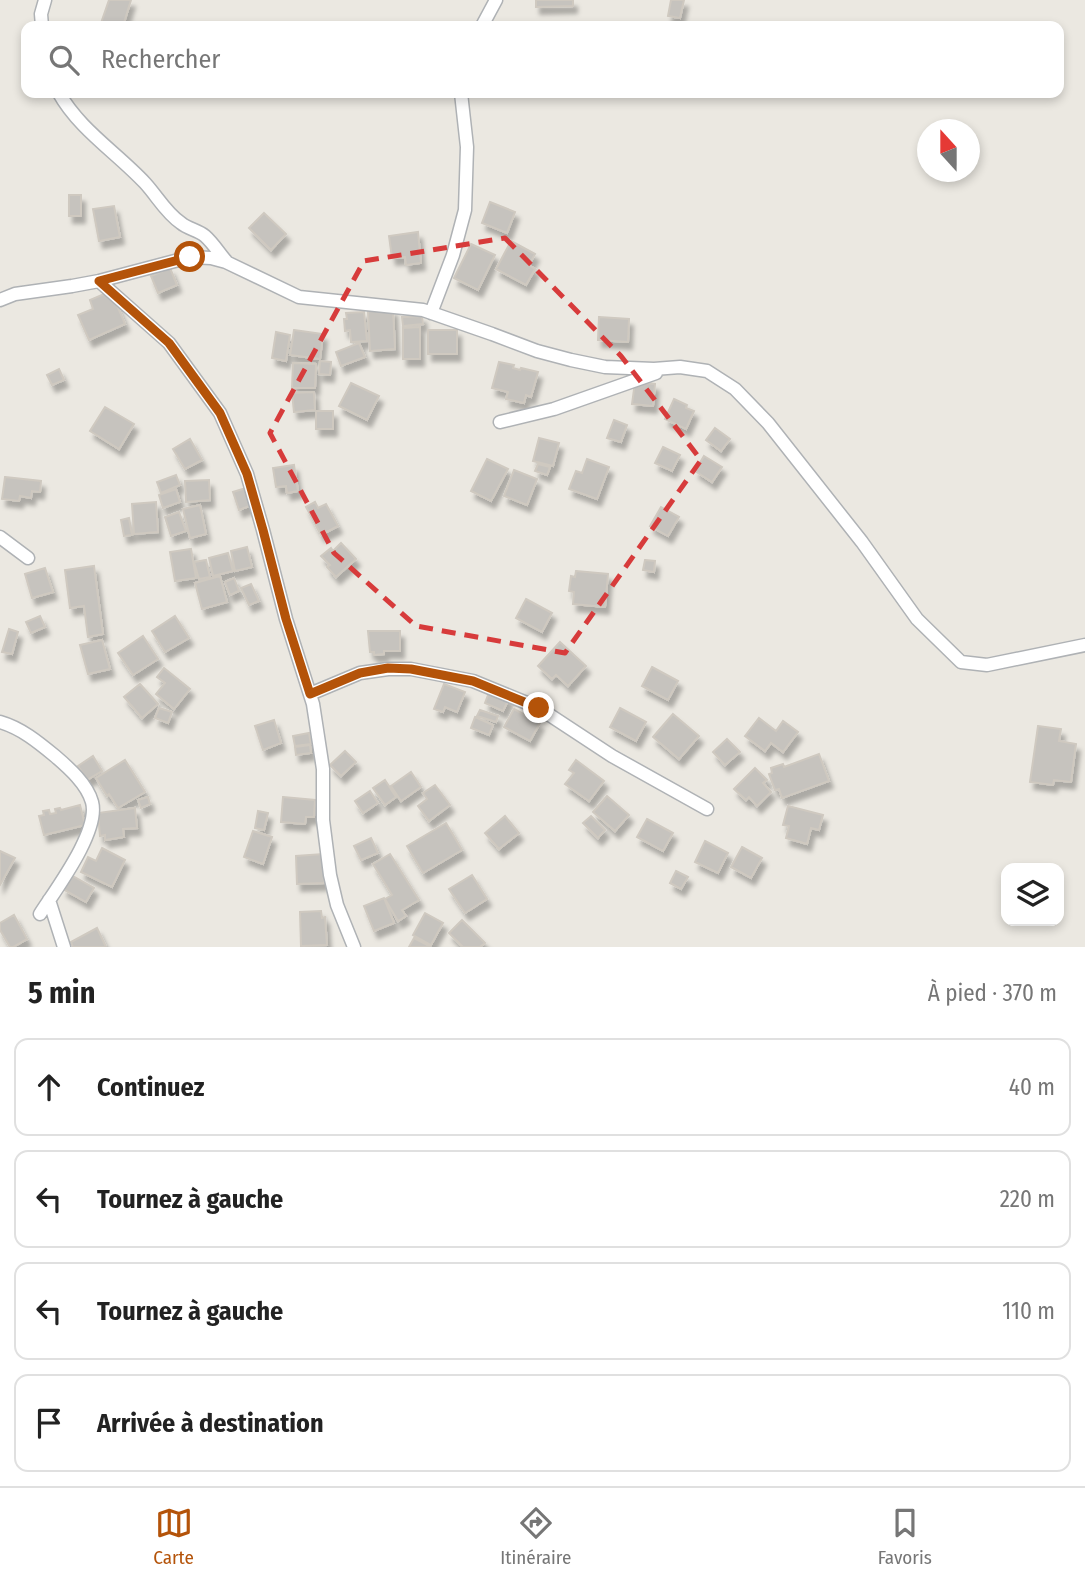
<!DOCTYPE html>
<html lang="fr">
<head>
<meta charset="utf-8">
<style>
	:root { --surface:#fff; --page:#f2f2f2; --text:#222; --muted:#767676; --line:#e0e0e0; --accent:#b45309 }
	body { margin:0; font-family:"Fira Sans Condensed",sans-serif; background:var(--page); color:var(--text) }
	.controls { position:absolute; right:21px; bottom:21px; display:grid; overflow:hidden; border-radius:14px; box-shadow:0 4px 10px #0003 }
	.controls button { width:63px; height:63px; display:grid; place-items:center; padding:0; border:0; border-bottom:2px solid var(--line); background:var(--surface); color:var(--text); font:35px sans-serif }
	.compass { position:absolute; left:917px; top:119px; width:63px; height:63px; border-radius:50%; background:var(--surface); box-shadow:0 4px 10px #0003; rotate:339deg }
	.stop { position:absolute; width:21px; height:21px; margin:-16px; border:5px solid #b45309; border-radius:50%; background:#fff }
	.stop.end { background:#b45309; border-color:#fff; box-shadow:0 2px 7px #0008 }
	.list { margin:0; padding:0; list-style:none }
	h2 { display:flex; justify-content:space-between; align-items:center; height:91px; margin:0; padding:0 28px; font-size:30px }
	h2 small { font-size:23px; font-weight:400; color:var(--muted) }
	.list li { display:grid; grid-template-columns:46px 1fr auto; gap:21px; align-items:center; box-sizing:border-box; height:98px; margin:0 14px 14px; padding:0 14px; border:2px solid var(--line); border-radius:14px }
	.list b { display:block; font-size:26px; white-space:nowrap }
	.list em { font-size:23px; font-style:normal; color:var(--muted) }
	.icon { flex:none; width:38px; height:38px; fill:none; stroke:currentColor; stroke-width:2; stroke-linecap:round; stroke-linejoin:round }
	.map { position:relative; flex:none; width:1085px; height:947px; overflow:hidden }
	.search { position:absolute; background:var(--surface); box-shadow:0 4px 10px #0003; left:21px; right:21px; top:21px; height:77px; display:flex; align-items:center; gap:18px; box-sizing:border-box; padding:0 24px; border-radius:14px; color:var(--muted); font-size:26px }
	.sheet { height:539px; background:var(--surface) }
	nav { display:flex; justify-content:space-around; align-items:center; box-sizing:border-box; height:98px; border-top:2px solid var(--line); background:var(--surface); font-size:19px; color:var(--muted) }
	nav a { display:grid; justify-items:center; gap:4px }
	nav .on { color:var(--accent) }
	.map>svg:first-child { display:block }
	.building { fill:#c6c3be; stroke:#cfc9c0; stroke-width:2; filter:url(#shadow) }
	.lines { fill:none; stroke-linecap:round; stroke-linejoin:round }
	.street-casing { stroke:#afb2b5; stroke-width:15 }
	.street { stroke:#fff; stroke-width:12 }
	.route { stroke:#b45309; stroke-width:9 }
	.marked { fill:none; stroke:#d73b3b; stroke-width:5; stroke-dasharray:14 9; stroke-linejoin:round }
</style>
</head>
<body>
<div class="map">
<svg width="1085" height="947" viewBox="0 0 1085 947">
	<defs>
		<filter id="shadow"><feDropShadow dx="4" dy="7" stdDeviation="2" flood-color="#0004"/></filter>
	</defs>
	<rect width="100%" height="100%" fill="#ebe8e1"/>
	<path class="building" d="M109 0H131L123 26H111L101 23Z
		M536 0H573V6L536 7Z
		M671 0H684L680 18 668 16Z
		M69 195H81V216H69Z
		M490 202 515 212 507 233 482 223Z
		M114 206 120 237 99 241 93 209Z
		M264 213 286 234 271 250 249 228Z
		M418 232 421 263 406 265 405 257 392 258 389 236Z
		M511 241 535 254 529 265 535 269 526 285 496 269Z
		M471 244 495 255 478 290 454 278Z
		M170 268 177 285 158 293 151 276Z
		M111 291 125 324 89 340 78 315 93 309 90 300Z
		M393 309 395 349 370 351 368 311Z
		M364 312 367 341 351 342 350 330 345 331 344 319H347L346 313Z
		M422 316 423 324 403 326 402 317Z
		M599 317 629 319 628 342 598 340Z
		M420 327V359H403V328Z
		M294 330 323 334 320 359 290 355Z
		M428 330H457V354H428Z
		M276 332 290 335 286 361 272 358Z
		M359 343 365 357 341 366 336 352Z
		M320 361 331 362 330 375 319 374Z
		M499 362 514 365 513 368 520 370 521 368 538 372 531 397 526 395 524 403 506 399 508 392 492 388Z
		M293 363 316 364 315 388H292Z
		M59 369 64 380 52 385 47 375Z
		M635 382 655 384 653 406 632 404Z
		M351 383 379 396 367 420 339 406Z
		M314 392 315 410 294 412 292 393Z
		M674 399 687 405 686 408 694 411 686 429 665 419Z
		M105 407 134 424 119 449 90 431Z
		M316 411H333V429H316Z
		M614 420 627 425 621 442 607 438Z
		M715 428 730 439 721 451 706 440Z
		M539 438 559 443 553 466 533 461Z
		M190 439 202 460 185 469 173 449Z
		M663 447 680 455 672 471 655 463Z
		M704 456 722 467 712 482 695 471Z
		M487 459 508 469 491 501 471 491Z
		M587 459 609 467 597 499 569 489 576 471 582 473Z
		M538 464 550 467 547 475 535 471Z
		M294 465 298 491 287 493 286 486 276 487 273 468Z
		M514 470 537 479 527 505 504 496Z
		M176 475 180 485 161 493 157 482Z
		M5 477 41 481 40 492 32 491 31 498 20 496 19 501 2 499Z
		M209 480 210 500 186 502 185 481Z
		M246 488 252 505 239 510 233 492Z
		M176 489 180 502 163 508 159 495Z
		M156 502 158 532 134 534 132 504Z
		M315 502 318 508 326 504 338 526 321 535 306 507Z
		M200 505 206 534 190 538 183 509Z
		M661 507 679 517 668 536 650 526Z
		M179 512 186 531 171 536 165 517Z
		M129 518 132 535 124 536 121 520Z
		M341 543 356 559 336 577 327 567 330 565 321 556 331 548 333 551Z
		M247 547 252 567 235 571 231 551Z
		M191 549 196 578 175 581 170 552Z
		M228 553 233 571 213 576 209 558Z
		M206 560 210 577 199 579 194 562Z
		M645 560 655 561 654 572 643 570Z
		M94 566 103 634 88 637 84 606 70 608 65 570Z
		M45 568 53 592 32 598 25 574Z
		M576 571 608 574 605 607 573 604 574 592 569 591 571 576 575 577Z
		M220 576 227 602 202 609 195 583Z
		M234 578 239 591 230 595 225 582Z
		M251 584 259 601 249 605 241 588Z
		M526 599 552 613 542 632 516 618Z
		M40 616 45 627 31 633 26 622Z
		M175 616 189 638 165 652 152 631Z
		M9 629 18 632 12 654 2 652Z
		M368 631H400V651H384V654L374 655V652H370Z
		M143 636 158 659 133 675 118 653Z
		M102 640 110 669 88 674 80 645Z
		M560 642 586 666 568 686 556 675 552 679 538 666Z
		M652 667 678 681 668 700 642 686Z
		M164 668 190 689 174 709 156 694 165 683 157 677Z
		M140 684 158 704 142 718 124 697Z
		M444 684 465 692 457 712 445 707 443 712 434 709Z
		M490 690 509 698 503 711 485 703Z
		M159 708 172 712 168 723 155 718Z
		M620 708 646 722 636 741 610 727Z
		M514 709 540 723 530 741 504 727Z
		M480 710 498 716 496 722 477 716Z
		M673 714 699 736 679 759 653 737Z
		M475 717 493 725 489 735 471 728Z
		M759 718 776 731 783 721 798 732 783 752 771 743 765 751 745 736Z
		M274 720 281 743 263 750 255 726Z
		M1038 726 1061 729 1059 741 1076 744 1071 782 1054 780 1053 785 1030 782Z
		M309 733 311 744 295 746 293 736Z
		M727 739 740 752 725 765 713 752Z
		M310 745 311 753 296 755 295 747Z
		M345 751 356 762 341 776 330 765Z
		M819 754 829 781 782 798 779 789 775 790 769 774 772 773 771 768 783 764 784 767Z
		M93 756 102 771 87 780 78 766Z
		M125 760 145 792 118 808 109 794 107 796 96 778Z
		M576 760 604 781 589 801 565 784 574 773 569 770Z
		M755 768 767 780 763 783 771 792 757 806 749 797 746 800 734 789Z
		M411 772 421 787 401 801 391 786Z
		M385 780 396 797 385 805 373 788Z
		M435 785 450 805 429 821 418 806 427 799 423 793Z
		M370 791 378 803 363 813 355 801Z
		M607 796 629 815 615 831 593 812Z
		M148 797 150 804 141 808 138 800Z
		M283 797 315 800 314 817H306L305 824 281 822Z
		M80 805 85 825 44 835 39 816 44 815 43 811 49 810 50 814 56 813 55 809 60 808 61 810Z
		M788 806 823 815 819 830 811 828 807 844 786 838 789 826 783 825Z
		M135 808 137 828 123 829 124 837 105 840V835L100 836 98 813Z
		M258 811 268 813 264 830 255 828Z
		M505 816 519 833 499 849 485 833Z
		M591 816 605 830 598 838 583 823Z
		M647 819 673 833 663 851 637 837Z
		M446 823 462 850 423 873 407 846Z
		M253 831 272 837 263 864 244 857Z
		M371 838 378 853 361 860 354 846Z
		M705 841 728 853 718 873 695 862Z
		M742 847 762 858 751 878 731 867Z
		M102 848 125 860 112 887 81 872 88 857 96 861Z
		M0 851 15 858 0 885Z
		M323 854 324 883 297 884 296 856Z
		M390 854 419 900 402 910 406 916 398 921 385 899 392 895 373 864Z
		M676 871 688 877 681 889 670 883Z
		M71 875 94 888 86 902 63 889Z
		M472 875 487 899 465 913 449 889Z
		M384 898 394 923 374 931 364 906Z
		M321 911 322 918 325 917 327 945 301 946 300 912Z
		M425 913 443 923 431 945 413 935Z
		M14 915 27 939 13 947H10L0 930V923Z
		M462 920 485 943 480 947H463L449 933Z
		M97 928 106 947H73L71 942Z
		M414 938 431 947H409Z"/>
	<g class="lines">
		<defs>
			<path id="street" d="M42 26 41 14 45 0
				M482 26 496 0
				M59 93C79 129 117 153 145 183 157 196 166 213 181 223 188 229 198 230 205 236 213 243 219 253 226 261
				M99 281 169 343 220 413 247 474 263 530 286 619 313 704 323 769V820L330 875 337 905 354 947
				M0 300 15 294 72 286 99 281 190 257 211 258 226 262 299 297 423 310 492 334 537 351 571 360 605 367 654 369 680 367 707 371 735 389 768 423 862 542 917 619 961 662 987 665 1085 645
				M431 313 453 255 465 210 467 147 461 93
				M500 422 554 409 656 373
				M0 537 28 558
				M310 694 360 673 388 669H411L473 681 539 708 612 756 707 809
				M0 722C21 728 38 742 55 756 69 768 87 784 92 802 100 831 56 889 40 914
				M49 900 64 947"/>
		</defs>
		<use href="#street" class="street-casing"/>
		<use href="#street" class="street"/>
	</g>
	<g class="lines">
		<path class="route" d="M190 257 99 281 169 343 220 413 247 474 263 530 286 619 310 694 360 673 388 668 411 669 473 681 539 708"/>
	</g>
	<path class="marked" d="M505 238 621 356 701 460 565 653 416 626 334 553 270 433 364 261Z"/>
</svg>
<div class="controls">
<button><svg class="icon" aria-label="layers" viewBox="0 0 24 24"><path d="M12 4l9 5-9 5-9-5zM3 14l9 5 9-5"/></svg></button>
</div>
<svg class="compass" viewBox="-18 -18 36 36"><path d="M0-13l5 13h-10z" fill="#e53935"/><path d="M0 13l5-13h-10z" fill="#767676"/></svg>
<div class="stop" style="left:190px;top:257px"></div>
<div class="stop end" style="left:539px;top:708px"></div>
<div class="search"><svg class="icon" aria-label="search" viewBox="0 0 24 24"><circle cx="10" cy="10" r="6"/><path d="M15 15l6 6"/></svg>Rechercher</div>
</div>
<section class="sheet">
<h2>5 min<small>À pied · 370 m</small></h2>
<ul class="list">
<li><svg class="icon" aria-label="ahead" viewBox="0 0 24 24"><path d="M12 20V5M6 11l6-6 6 6"/></svg><div><b>Continuez</b></div><em>40 m</em></li>
<li><svg class="icon" aria-label="left" viewBox="0 0 24 24"><path d="M17 20v-9H6M10 6l-5 5 5 5"/></svg><div><b>Tournez à gauche</b></div><em>220 m</em></li>
<li><svg class="icon" aria-label="left" viewBox="0 0 24 24"><path d="M17 20v-9H6M10 6l-5 5 5 5"/></svg><div><b>Tournez à gauche</b></div><em>110 m</em></li>
<li><svg class="icon" aria-label="arrive" viewBox="0 0 24 24"><path d="M6 21V4h12l-3 4 3 4H6"/></svg><div><b>Arrivée à destination</b></div></li>
</ul>
</section>
<nav>
<a class="on"><svg class="icon" aria-label="map" viewBox="0 0 24 24"><path d="M3 6l6-2 6 2 6-2v14l-6 2-6-2-6 2zM9 4v14M15 6v14"/></svg>Carte</a>
<a><svg class="icon" aria-label="directions" viewBox="0 0 24 24"><path d="M12 3l9 9-9 9-9-9zM9 14v-3h6M13 9l2 2-2 2"/></svg>Itinéraire</a>
<a><svg class="icon" aria-label="saved" viewBox="0 0 24 24"><path d="M7 4h10v16l-5-4-5 4z"/></svg>Favoris</a>
</nav>
</body>
</html>
